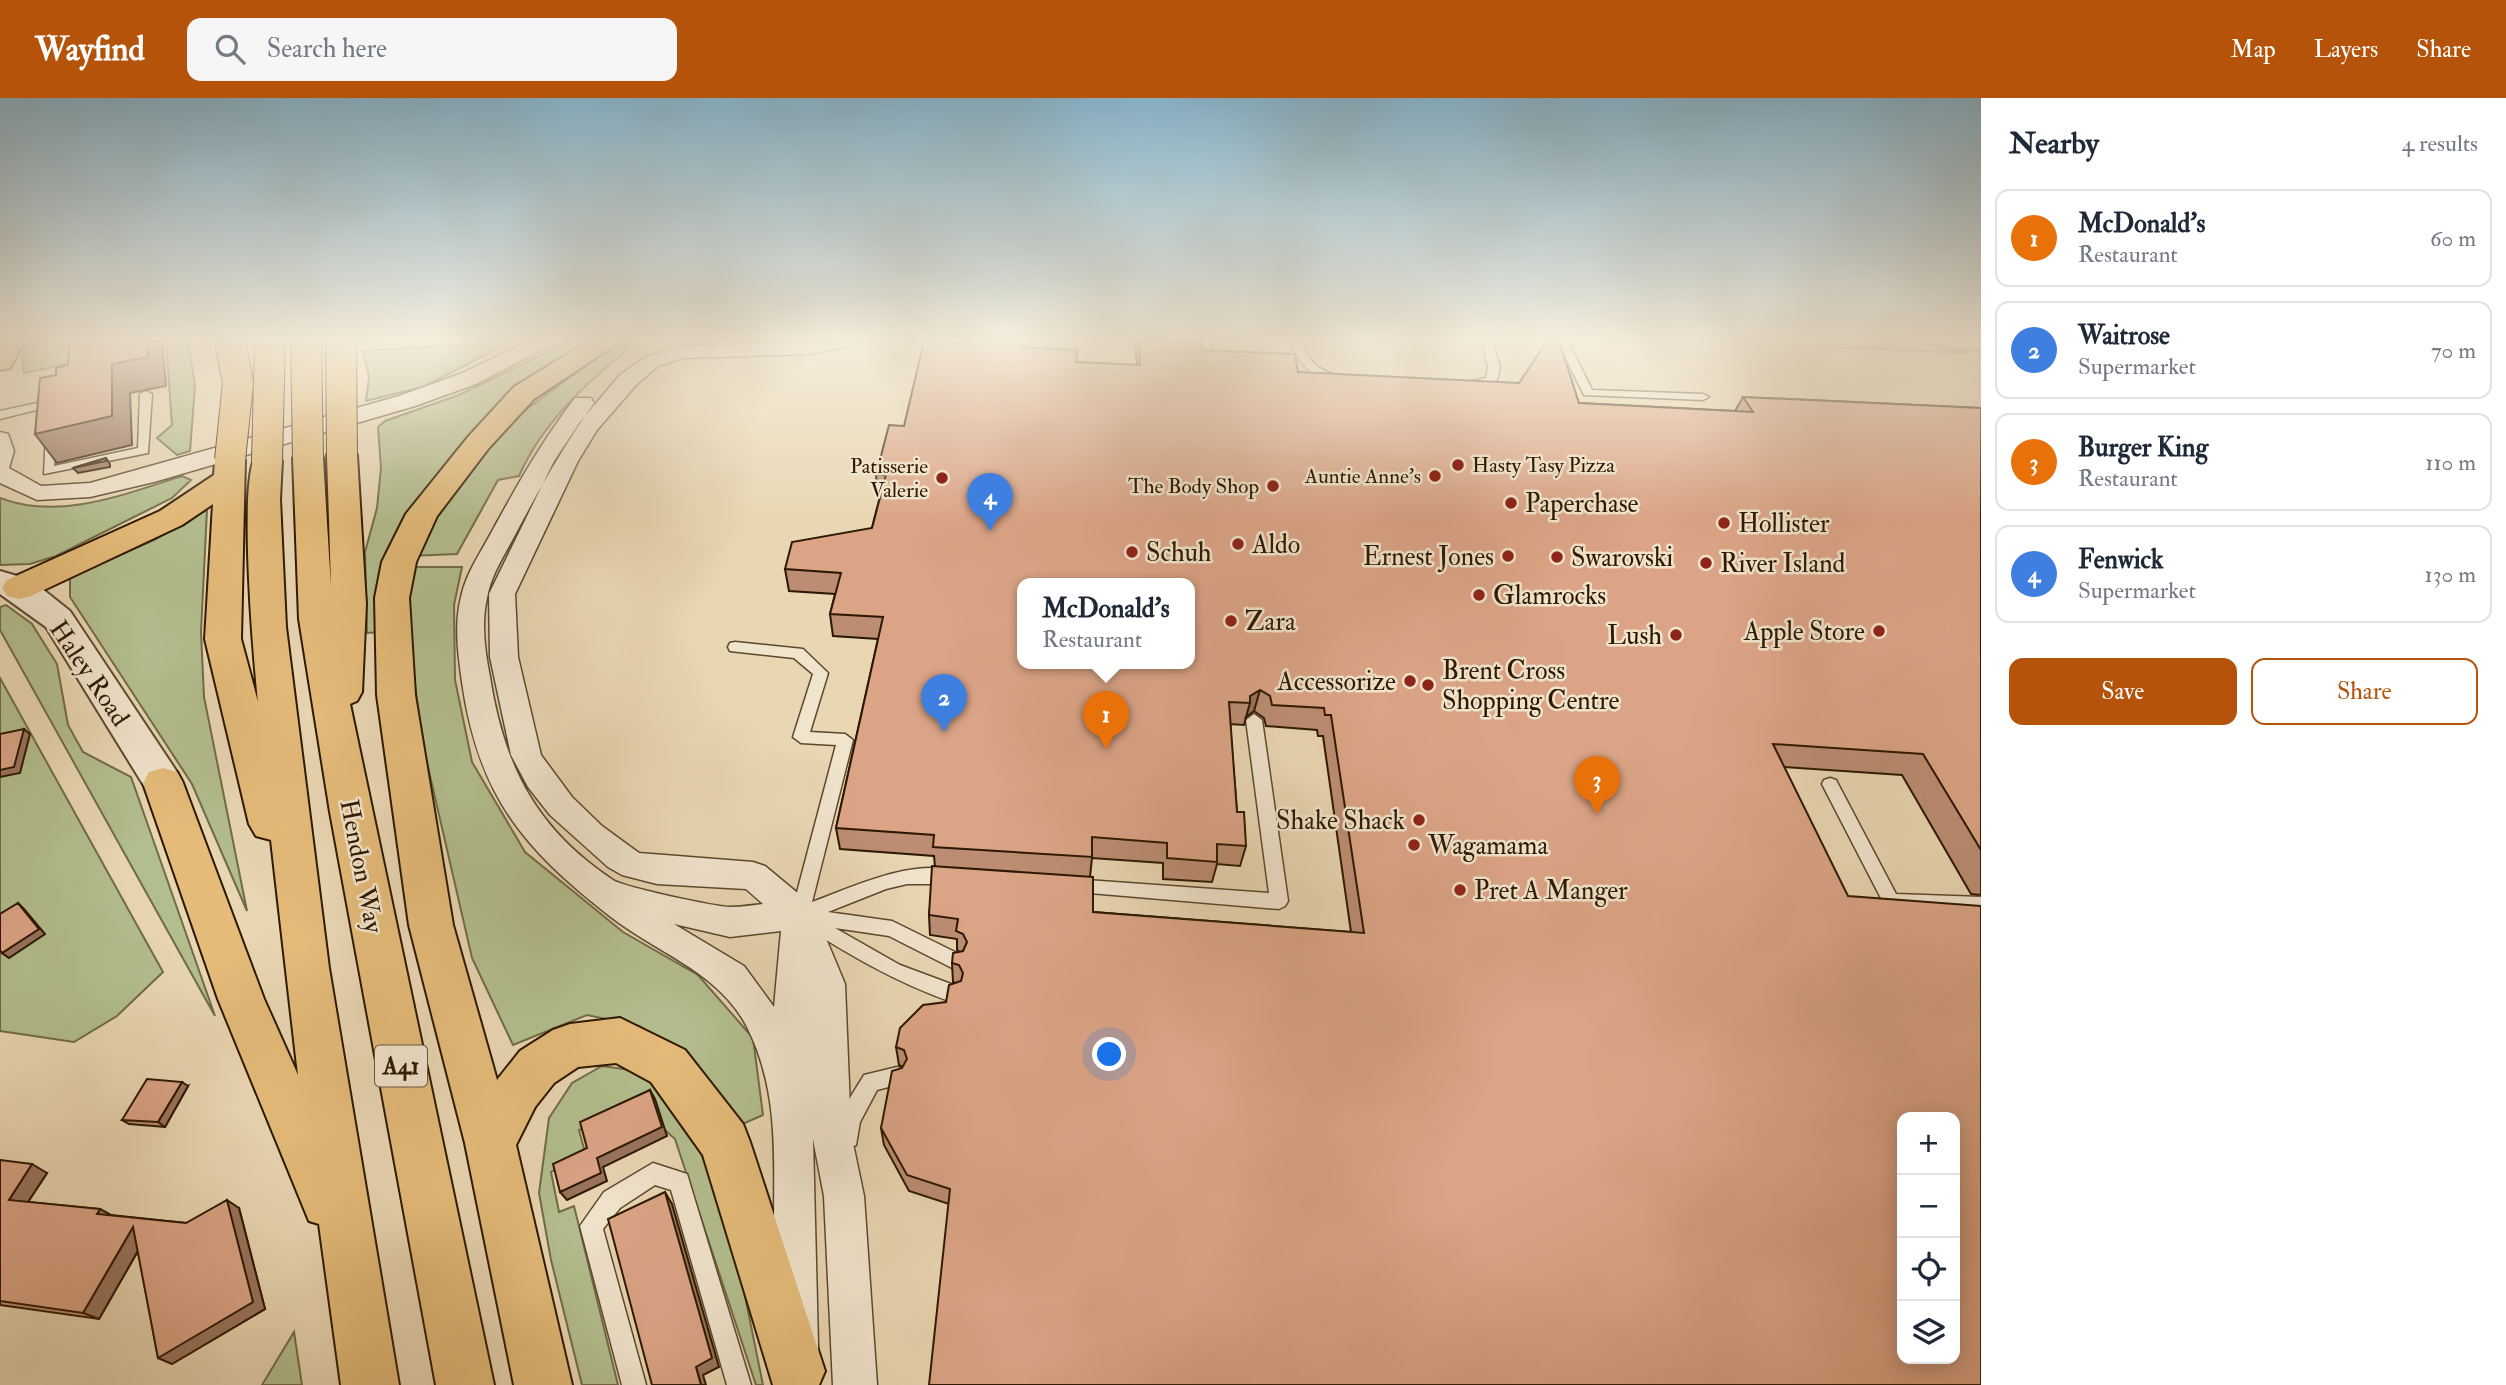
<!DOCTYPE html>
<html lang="en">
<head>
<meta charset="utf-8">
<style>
	:root { --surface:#fff; --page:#f6f6f7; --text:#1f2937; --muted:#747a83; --line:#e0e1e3; --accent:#b45309 }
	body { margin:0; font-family:"IM FELL Double Pica",serif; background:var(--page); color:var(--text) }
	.controls { position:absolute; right:21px; bottom:21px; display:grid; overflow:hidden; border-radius:14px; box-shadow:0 4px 18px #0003 }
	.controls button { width:63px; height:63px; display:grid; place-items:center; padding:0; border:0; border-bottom:2px solid var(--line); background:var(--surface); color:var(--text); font:35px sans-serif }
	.you { position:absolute; left:1110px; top:957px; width:24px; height:24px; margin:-18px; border:5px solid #fff; border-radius:50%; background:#1a73e8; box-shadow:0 0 0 10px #1a73e833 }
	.badge { display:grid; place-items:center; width:46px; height:46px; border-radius:50%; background:var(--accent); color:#fff; font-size:23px; font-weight:700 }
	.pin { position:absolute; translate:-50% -58px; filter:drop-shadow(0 2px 4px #0008) }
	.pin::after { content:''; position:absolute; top:37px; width:24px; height:21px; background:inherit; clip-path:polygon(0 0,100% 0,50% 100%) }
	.popup { position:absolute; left:1017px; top:480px; width:178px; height:91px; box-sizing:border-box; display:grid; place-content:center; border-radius:14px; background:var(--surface); filter:drop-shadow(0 2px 5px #0005); font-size:23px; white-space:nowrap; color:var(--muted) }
	.popup b { font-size:26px; color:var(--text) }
	.popup::after { content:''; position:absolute; left:50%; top:100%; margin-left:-14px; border:14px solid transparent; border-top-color:var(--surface) }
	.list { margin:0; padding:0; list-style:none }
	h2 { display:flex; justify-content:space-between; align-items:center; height:91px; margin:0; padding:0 28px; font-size:30px }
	h2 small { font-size:23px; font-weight:400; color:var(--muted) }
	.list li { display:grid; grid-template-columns:46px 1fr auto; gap:21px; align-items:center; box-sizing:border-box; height:98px; margin:0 14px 14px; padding:0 14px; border:2px solid var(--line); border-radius:14px }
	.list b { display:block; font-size:26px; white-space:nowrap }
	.list p { margin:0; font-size:23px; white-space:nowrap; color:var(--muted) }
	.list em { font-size:23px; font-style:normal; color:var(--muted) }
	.actions { display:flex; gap:14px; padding:21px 28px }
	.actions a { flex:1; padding:16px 0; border:2px solid var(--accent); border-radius:14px; text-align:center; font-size:24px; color:var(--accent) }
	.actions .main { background:var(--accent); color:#fff }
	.icon { flex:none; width:38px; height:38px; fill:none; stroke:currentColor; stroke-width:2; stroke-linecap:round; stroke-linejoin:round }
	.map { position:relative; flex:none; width:1981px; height:1287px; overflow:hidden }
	header { display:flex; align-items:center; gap:42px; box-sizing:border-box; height:98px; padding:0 35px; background:var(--accent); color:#fff }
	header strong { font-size:33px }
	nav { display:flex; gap:38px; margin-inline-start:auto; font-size:24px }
	.search { width:490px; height:63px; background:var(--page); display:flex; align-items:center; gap:18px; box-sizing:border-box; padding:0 24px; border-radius:14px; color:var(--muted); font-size:26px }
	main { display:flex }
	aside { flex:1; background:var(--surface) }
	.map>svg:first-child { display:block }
	.green { fill:#b3be8e; stroke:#706b47; stroke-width:2 }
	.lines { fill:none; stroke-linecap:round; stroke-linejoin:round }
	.service-casing { stroke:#5c482c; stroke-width:3 }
	.minor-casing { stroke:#5c482c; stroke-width:3 }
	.tertiary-casing { stroke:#5c482c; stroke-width:4 }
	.trunk-casing { stroke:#2d1800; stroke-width:4 }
	.service { fill:#f1e4cd; fill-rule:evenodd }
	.minor { fill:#f1e4cd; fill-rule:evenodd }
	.tertiary { fill:#f1e4cd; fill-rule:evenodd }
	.trunk { fill:#e4bb79; fill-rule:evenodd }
	.trunk-bridge-casing { stroke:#2d1800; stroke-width:32; stroke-linecap:butt }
	.trunk-bridge { stroke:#e4bb79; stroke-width:30 }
	.wall { fill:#bc8d73; stroke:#2d1800; stroke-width:2; fill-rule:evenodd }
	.shaded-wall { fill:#99735e; stroke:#2d1800; stroke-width:2 }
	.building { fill:#dba486; stroke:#2d1800; stroke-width:2; fill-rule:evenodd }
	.poi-dot { fill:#8f2418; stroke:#f1e4cd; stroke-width:2.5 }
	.labels { text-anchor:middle; stroke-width:5; stroke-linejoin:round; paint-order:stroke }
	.far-poi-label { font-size:21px; fill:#2d1800; stroke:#f1e4cd; text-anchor:end }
	.shield { fill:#f1e4cd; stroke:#68553e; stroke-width:2 }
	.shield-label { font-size:24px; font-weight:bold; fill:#2d1800 }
	.poi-label { font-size:26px; fill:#2d1800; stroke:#f1e4cd; text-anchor:start }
	.street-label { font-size:26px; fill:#2d1800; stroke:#f1e4cd }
</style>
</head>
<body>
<header>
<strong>Wayfind</strong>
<div class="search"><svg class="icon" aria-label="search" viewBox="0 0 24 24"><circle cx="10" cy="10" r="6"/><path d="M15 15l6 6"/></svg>Search here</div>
<nav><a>Map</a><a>Layers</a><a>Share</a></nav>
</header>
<main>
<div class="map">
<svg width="1981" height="1287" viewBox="0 0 1981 1287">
	<rect width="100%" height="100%" fill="#e9d6b2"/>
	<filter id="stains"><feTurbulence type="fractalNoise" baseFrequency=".00286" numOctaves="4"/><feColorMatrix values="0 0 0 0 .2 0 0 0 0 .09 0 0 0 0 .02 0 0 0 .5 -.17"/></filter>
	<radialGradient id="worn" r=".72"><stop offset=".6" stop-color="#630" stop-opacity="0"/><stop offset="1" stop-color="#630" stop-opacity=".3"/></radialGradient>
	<path class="green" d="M32 243H82L83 252 67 266 24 275 22 258Z
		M166 243H188L195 288 190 353 177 357 157 340 172 327Z
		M512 243 423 289 366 303 369 279 363 253Z
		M570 243H595L421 404 382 534 367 535 365 454 377 410 381 370 378 329 385 323 459 297Z
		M620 243H639C592 279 543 323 519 378L498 382 457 456 410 458 470 367 512 322Z
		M1820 243C1868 243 1921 240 1967 255L1824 249Z
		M182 378 191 382 172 400 56 458 30 466 0 467V400C59 423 125 396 182 378Z
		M207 412 201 534 204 599 247 813 192 686 70 499V479L154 442Z
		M406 469H462L454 507 455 582 472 664 525 754 623 834 698 877 753 940 763 1017 738 1028 693 965 639 928 587 917 513 947 472 860 422 643 410 545Z
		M6 507 32 526 57 566 68 627 83 654 131 679 215 918 0 532V509Z
		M0 580 163 874 117 918 74 944 0 933Z
		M602 968 637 973 661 990 693 1032 736 1154 763 1287H756L675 1041 637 1007 579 1032 585 1054 551 1074 559 1114 574 1108 618 1287H582L551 1162 539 1095 549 1020 572 985Z
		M294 1234 302 1287H262Z"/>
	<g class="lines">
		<defs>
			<path id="service" d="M1200 243H1229L1224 246 1211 245 1213 262 1197 263 1192 260 1203 257Z
				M1290 243H1300C1310 264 1318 273 1341 278V282C1314 286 1300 266 1290 243Z
				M1482 243H1492L1500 269 1497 282 1478 290 1464 289V285L1486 280 1488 269Z
				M1557 243H1568L1592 292 1703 296 1709 299 1703 302 1584 297Z
				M146 293 152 296 148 355 44 376 46 333H54L56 336 54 368 138 350 140 296Z
				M51 302 57 305 54 312 44 310 0 321V313Z
				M735 544 803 551 828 575 810 634 845 636 853 642 812 804C852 789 915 759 958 774L961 779 958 784 952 786H907L886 791 828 814 892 823 963 858 965 864 963 870 956 872 889 838 835 830 900 867 959 889 961 895 959 901 952 904C894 884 845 854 794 822L791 817 836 647 801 645 793 639 813 576 794 560 730 553 728 549 730 545Z
				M1254 616 1262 622 1288 803 1285 808 1279 811 1066 793 1063 788 1066 783 1072 781 1269 795 1246 622Z
				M1830 680 1836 682 1896 796 1981 799V815L1885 808 1822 686 1824 682Z
				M897 969 904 971 907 978 904 985 877 992 860 1024 856 1047 849 1050 842 1047C831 1023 852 998 864 977Z
				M653 1065 687 1076 751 1287H727L671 1092 655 1087 620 1110 603 1131 646 1287H622L580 1128 604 1094Z"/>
			<path id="minor" d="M531 243H558L476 286 415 308 154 384 90 399 37 402 0 385V334L8 336 14 353 9 370 41 388 90 385 399 298 460 276Z
				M855 243 852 247 810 256 683 260 658 268 636 287 597 332 578 363 515 496 518 559 541 657 572 699 602 728 639 755 753 764 765 768 812 807 845 886 851 1036 864 1098 877 1287H833L824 1098 813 1041 819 1287H775C775 1233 774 1180 774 1126 774 1058 779 992 747 929 719 874 657 855 611 819 523 751 478 697 462 584 458 556 454 527 461 499 466 476 479 457 490 437 516 389 542 343 575 300H591L594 305C564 348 539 391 515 437 504 458 491 477 487 500 481 526 485 553 490 579 504 668 536 731 613 782 623 789 716 809 731 809 742 809 753 807 763 806L746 791 657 786 622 777 608 769 550 717 528 689 511 657 490 559 489 496 554 363 580 324 620 277 644 260 681 248ZM674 826 730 839 781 833 774 909 744 868Z
				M1938 243H1981V253L1948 249Z"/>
			<path id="tertiary" d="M0 473 31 482 70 513 177 674 183 685 177 696 163 700 149 696 46 529 0 496Z"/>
			<path id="trunk" d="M0 243H25L10 270 0 272Z
				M589 243H621L534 301 488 351 437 418 416 464 409 500 415 597 453 827 497 982 520 953 553 932 570 926 620 920 685 952 743 1026 750 1044 825 1273 819 1287H773L703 1057 651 984 616 965 578 969 554 985 535 1009 516 1047 572 1287H514L465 1045 409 827 377 597 375 500 382 464 406 416 468 339 514 289Z
				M342 348 353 351 357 357 366 506 362 594 357 603 350 606 494 1287H436L330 714 299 521 293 360 297 354 308 351 319 354 323 360 331 489 327 357 331 351Z
				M230 353 241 356 245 362 241 541 258 604C254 563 238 384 256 357L267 354 278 357 282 363 280 401 286 529 329 870 399 1287H341L319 1126 309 1123 218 901 143 685 149 674 163 670 177 674 183 685 264 901 298 977 271 742 256 738 249 726 205 541 213 406 182 427 31 498 19 501 7 498 2 490 7 482 160 413 214 377 215 362 219 356Z"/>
		</defs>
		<use href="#service" class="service-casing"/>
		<use href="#minor" class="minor-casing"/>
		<use href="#tertiary" class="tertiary-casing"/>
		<use href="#trunk" class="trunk-casing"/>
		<use href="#service" class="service"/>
		<use href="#minor" class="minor"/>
		<use href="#tertiary" class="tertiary"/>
		<use href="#trunk" class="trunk"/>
		<defs>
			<path id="trunk-bridge" d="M230 243 238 285 230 362
				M306 243 308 360
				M341 243 342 357
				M267 363 270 243"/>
		</defs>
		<use href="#trunk-bridge" class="trunk-bridge-casing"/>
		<use href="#trunk-bridge" class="trunk-bridge"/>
	</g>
	<path class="wall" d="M1135 243H1200L1202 252 1298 274 1579 305 1735 313 1743 299 1981 310V797L1971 796 1902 677 1784 669 949 1106 909 1093 884 1047 881 1030 903 969 899 967 896 949 946 904 955 885 953 884 952 865 960 854 957 852V841L930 837 929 817 935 769 934 758 840 751 836 730 878 541 833 538 830 516 835 496 789 493 785 471 872 430 880 398H878L876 377 904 328 1020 244 1019 250 1076 264 1137 267ZM1254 613 1264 620 1266 628 1317 632 1318 638H1323L1351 834 1093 814 1090 779 1092 760 1163 765V781L1212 784 1217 766 1240 768 1246 748 1237 714 1230 626 1244 627 1246 619Z
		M188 988 165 1029 129 1026 122 1022Z
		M0 1062 47 1075 28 1104 100 1111 111 1117 186 1125 239 1110 265 1211 172 1266 158 1260 138 1153 99 1221 0 1207Z"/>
	<path class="shaded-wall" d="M147 243H162L166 288 130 295 132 347 57 365 35 336 112 266Z
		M106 360 110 366V369L78 375 73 370Z
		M1260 592 1254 613 1246 619 1250 605V598Z
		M24 631 30 636 20 675 0 679V672Z
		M18 805 24 811 45 836 9 860 2 855Z
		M182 984 188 988 165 1029 158 1024Z
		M650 992 655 1001 667 1038 603 1069 607 1083 567 1102 560 1094Z
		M32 1066 47 1075 24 1110 9 1102Z
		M665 1094 672 1106 719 1269 703 1277 706 1287H701L696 1269Z
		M227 1102 239 1110 265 1211 172 1266 158 1260Z
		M100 1111 114 1119 97 1116Z
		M133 1129 147 1137 99 1221 83 1215Z"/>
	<path class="building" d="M69 243H147L148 259 112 266V318L35 336 40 280 56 277V270L68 267Z
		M924 243 1020 244 1019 249 1077 252 1076 264 1140 267 1139 243 1202 244V252L1295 256 1298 274 1519 285 1547 243H1559L1579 305 1753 314 1743 299 1981 310V752L1923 656 1773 646 1848 798 1981 808V1287H929L950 1091 907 1077 881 1030 892 973 902 970 907 961 904 952 896 949 900 930 923 907 946 904 949 887 961 883 963 875 959 867 952 865 953 855 963 853 967 844 963 836 956 833 958 821 929 817 932 768 1093 779V814L1364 835 1331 617H1325L1324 610 1272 607 1270 598 1260 592 1250 598V605L1229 604 1237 714H1244L1246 748 1217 746V764L1167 760V745L1092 739V759L933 749 934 737 836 730 883 519 830 516 841 475 785 471 792 444 872 430 886 377H876L889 327 904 328ZM1022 485H1190V565H1022ZM1902 1019H1955V1261H1902Z
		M106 360V363L73 370Z
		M24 631 14 669 0 672V636Z
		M18 805 39 831 2 855 0 852V816Z
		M147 981 182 984 158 1024 122 1022Z
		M650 992 662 1029 597 1060 601 1075 560 1094 553 1066 587 1050 580 1024Z
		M0 1062 32 1066 9 1102 100 1111 97 1116 186 1125 227 1102 253 1204 158 1260 133 1129 83 1215 0 1203Z
		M665 1094 712 1260 696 1269 701 1287H652L608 1121Z"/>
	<linearGradient id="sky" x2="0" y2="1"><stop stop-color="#88b6cf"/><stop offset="0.57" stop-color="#f5eddc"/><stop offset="1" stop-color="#f5eddc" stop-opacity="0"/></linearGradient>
	<rect width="1981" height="423" fill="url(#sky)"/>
	<g class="poi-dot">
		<circle cx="1458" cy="367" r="7"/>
		<circle cx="1435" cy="378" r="7"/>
		<circle cx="942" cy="380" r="7"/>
		<circle cx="1273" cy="388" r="7"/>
		<circle cx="1511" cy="405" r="7"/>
		<circle cx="1724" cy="425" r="7"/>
		<circle cx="1238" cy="446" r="7"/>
		<circle cx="1132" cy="454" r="7"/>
		<circle cx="1508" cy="458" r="7"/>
		<circle cx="1557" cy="459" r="7"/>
		<circle cx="1706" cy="465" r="7"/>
		<circle cx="1479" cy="497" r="7"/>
		<circle cx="1231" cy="523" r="7"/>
		<circle cx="1879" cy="533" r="7"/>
		<circle cx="1676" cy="537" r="7"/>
		<circle cx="1410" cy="583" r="7"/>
		<circle cx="1428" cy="587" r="7"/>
		<circle cx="1419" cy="722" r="7"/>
		<circle cx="1414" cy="747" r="7"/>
		<circle cx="1460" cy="792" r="7"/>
	</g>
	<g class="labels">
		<g class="far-poi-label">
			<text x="1472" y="374" text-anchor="start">Hasty Tasy Pizza</text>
			<text x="928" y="375">Patisserie<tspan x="928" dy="24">Valerie</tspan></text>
			<text x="1421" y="385">Auntie Anne's</text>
			<text x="1259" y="395">The Body Shop</text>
		</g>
		<rect class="shield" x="375" y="947.5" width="52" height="41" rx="5"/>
		<g class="shield-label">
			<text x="401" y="976">A41</text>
		</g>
		<g class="poi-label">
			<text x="1525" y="414">Paperchase</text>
			<text x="1738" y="434">Hollister</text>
			<text x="1252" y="455">Aldo</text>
			<text x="1146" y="463">Schuh</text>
			<text x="1494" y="467" text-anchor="end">Ernest Jones</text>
			<text x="1571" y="468">Swarovski</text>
			<text x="1720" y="474">River Island</text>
			<text x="1493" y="506">Glamrocks</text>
			<text x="1245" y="532">Zara</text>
			<text x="1865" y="542" text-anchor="end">Apple Store</text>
			<text x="1662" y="546" text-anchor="end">Lush</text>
			<text x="1442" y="581">Brent Cross<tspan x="1442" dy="30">Shopping Centre</tspan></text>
			<text x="1396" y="592" text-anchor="end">Accessorize</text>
			<text x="1405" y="731" text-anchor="end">Shake Shack</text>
			<text x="1428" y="756">Wagamama</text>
			<text x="1474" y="801">Pret A Manger</text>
		</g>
		<g class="street-label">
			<text transform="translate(90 575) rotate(56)" y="9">Haley Road</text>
			<text transform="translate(362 768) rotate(79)" y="9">Hendon Way</text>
		</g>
	</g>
	<rect width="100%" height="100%" filter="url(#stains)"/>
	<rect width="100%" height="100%" fill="url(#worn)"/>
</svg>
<div class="controls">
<button>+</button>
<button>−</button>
<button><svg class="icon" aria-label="locate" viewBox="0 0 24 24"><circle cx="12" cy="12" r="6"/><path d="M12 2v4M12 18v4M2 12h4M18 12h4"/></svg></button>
<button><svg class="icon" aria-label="layers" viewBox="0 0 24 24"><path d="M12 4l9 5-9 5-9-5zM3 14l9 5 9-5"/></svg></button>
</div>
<div class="you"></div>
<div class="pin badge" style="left:1106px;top:651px;background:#e8710a">1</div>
<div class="popup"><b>McDonald's</b>Restaurant</div>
<div class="pin badge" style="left:944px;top:634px;background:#3f7fe0">2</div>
<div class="pin badge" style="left:1597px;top:716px;background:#e8710a">3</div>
<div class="pin badge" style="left:990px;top:433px;background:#3f7fe0">4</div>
</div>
<aside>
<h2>Nearby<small>4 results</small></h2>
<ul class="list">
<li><span class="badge" style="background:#e8710a">1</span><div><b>McDonald's</b><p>Restaurant</p></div><em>60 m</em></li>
<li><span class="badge" style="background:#3f7fe0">2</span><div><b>Waitrose</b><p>Supermarket</p></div><em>70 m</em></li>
<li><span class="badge" style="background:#e8710a">3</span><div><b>Burger King</b><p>Restaurant</p></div><em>110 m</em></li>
<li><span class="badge" style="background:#3f7fe0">4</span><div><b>Fenwick</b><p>Supermarket</p></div><em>130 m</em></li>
</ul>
<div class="actions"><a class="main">Save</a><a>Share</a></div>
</aside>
</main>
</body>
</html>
